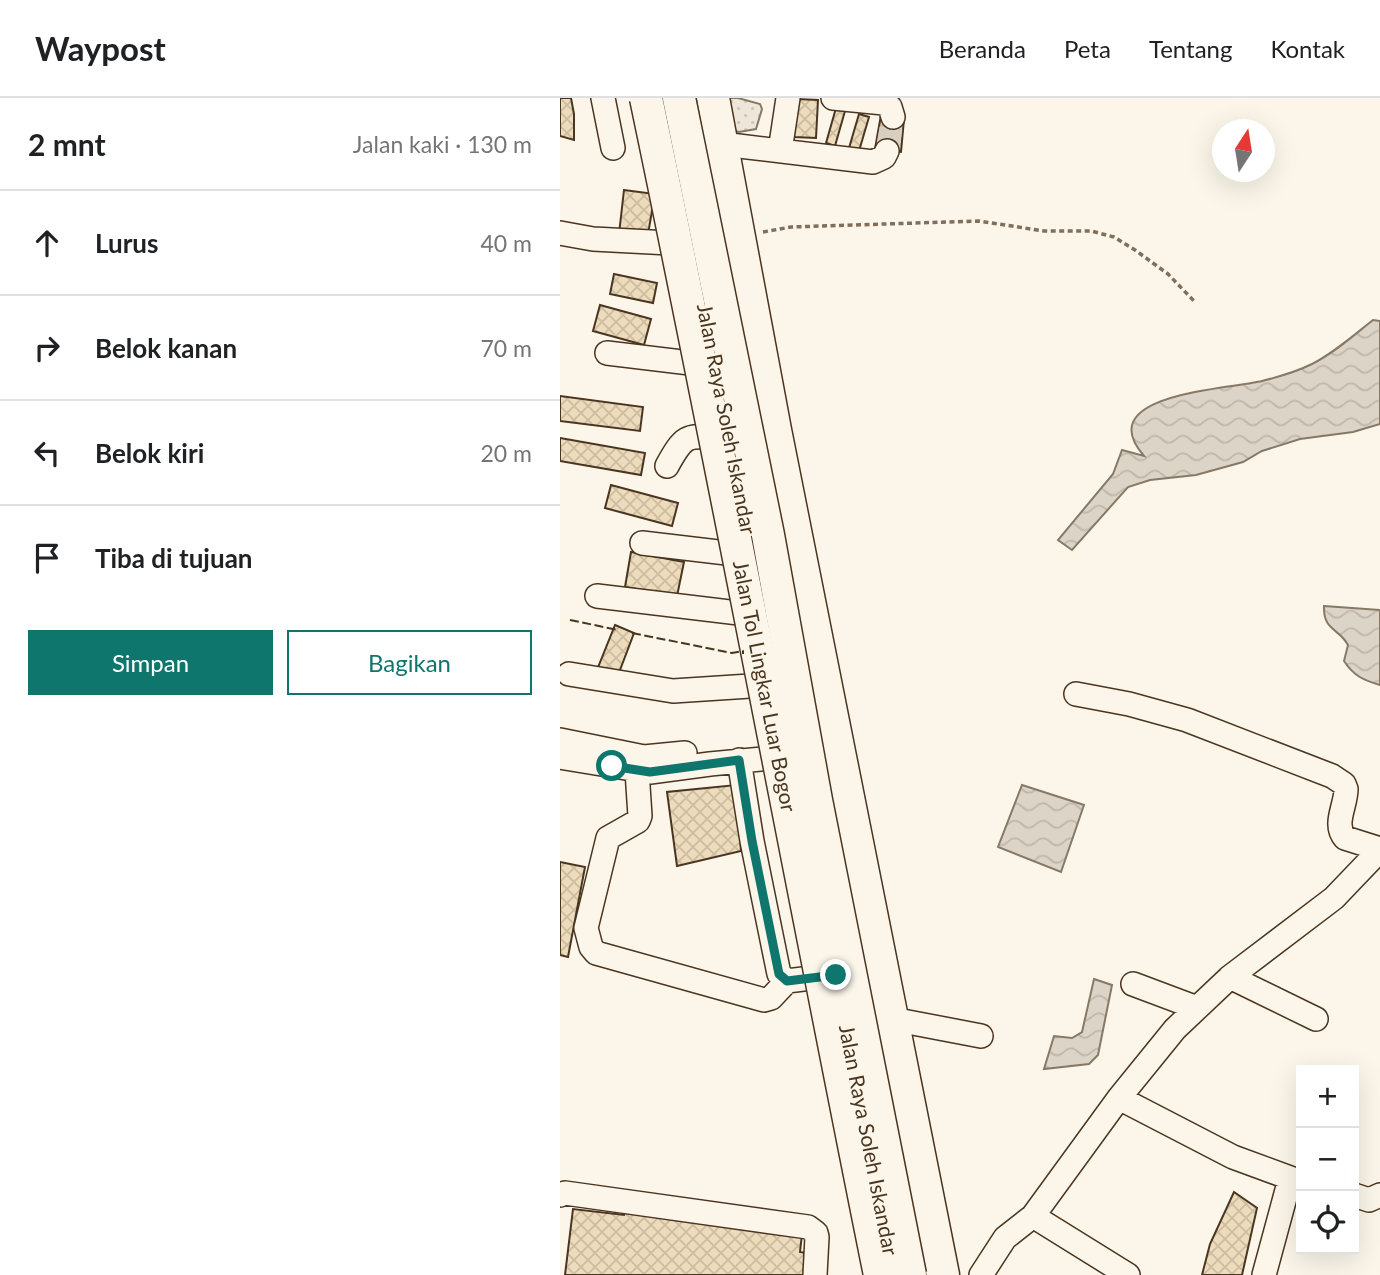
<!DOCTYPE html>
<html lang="id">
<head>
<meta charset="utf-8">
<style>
	:root { --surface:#fff; --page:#f6f6f6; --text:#202124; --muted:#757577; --line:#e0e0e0; --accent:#0f766e }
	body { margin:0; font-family:Lato,sans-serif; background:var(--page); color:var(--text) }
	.controls { position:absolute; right:21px; bottom:21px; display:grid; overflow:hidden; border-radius:0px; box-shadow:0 7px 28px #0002 }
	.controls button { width:63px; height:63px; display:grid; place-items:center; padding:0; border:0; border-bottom:2px solid var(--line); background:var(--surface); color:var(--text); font:35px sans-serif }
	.compass { position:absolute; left:652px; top:21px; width:63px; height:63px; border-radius:50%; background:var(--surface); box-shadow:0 7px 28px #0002; rotate:12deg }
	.stop { position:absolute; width:21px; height:21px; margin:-16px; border:5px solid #0f766e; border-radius:50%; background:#fff }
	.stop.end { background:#0f766e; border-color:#fff; box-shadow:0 2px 7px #0008 }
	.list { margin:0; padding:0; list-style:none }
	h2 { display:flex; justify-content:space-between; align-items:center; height:91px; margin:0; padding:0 28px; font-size:30px }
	h2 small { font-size:23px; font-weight:400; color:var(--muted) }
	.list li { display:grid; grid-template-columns:46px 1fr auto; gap:21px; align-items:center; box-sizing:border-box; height:105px; padding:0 28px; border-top:2px solid var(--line) }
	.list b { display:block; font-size:26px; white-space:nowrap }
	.list em { font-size:23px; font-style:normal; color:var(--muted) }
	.actions { display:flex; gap:14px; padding:21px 28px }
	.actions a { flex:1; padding:16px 0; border:2px solid var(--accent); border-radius:0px; text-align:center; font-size:24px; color:var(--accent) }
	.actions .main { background:var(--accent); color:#fff }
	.icon { flex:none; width:38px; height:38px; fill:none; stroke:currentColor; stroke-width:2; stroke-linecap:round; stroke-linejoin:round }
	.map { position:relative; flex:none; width:820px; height:1177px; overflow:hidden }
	header { display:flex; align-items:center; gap:42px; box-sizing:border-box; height:98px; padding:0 35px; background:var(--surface); border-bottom:2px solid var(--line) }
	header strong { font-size:33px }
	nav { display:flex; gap:38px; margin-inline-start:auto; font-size:24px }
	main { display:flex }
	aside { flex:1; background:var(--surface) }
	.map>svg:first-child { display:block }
	.grass { fill:url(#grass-dots); stroke:#887966; stroke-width:2 }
	.water { fill:url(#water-waves); stroke:#887966; stroke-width:2 }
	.building { fill:url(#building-cross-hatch); stroke:#4a3520; stroke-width:2 }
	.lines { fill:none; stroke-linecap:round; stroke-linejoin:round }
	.minor-tunnel { stroke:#d8cfc1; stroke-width:23; stroke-dasharray:23 11; stroke-linecap:butt }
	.minor-casing { stroke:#4a3520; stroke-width:26 }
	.highway-casing { stroke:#4a3520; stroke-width:35 }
	.path { stroke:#7f6f5c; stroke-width:3.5; stroke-dasharray:5 3.5; stroke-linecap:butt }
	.minor { stroke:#fbf6e9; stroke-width:23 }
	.highway { stroke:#fbf6e9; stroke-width:32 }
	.highway-bridge-casing { stroke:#4a3520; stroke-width:35; stroke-linecap:butt }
	.highway-bridge { stroke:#fbf6e9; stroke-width:32 }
	.fence { stroke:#4a3520; stroke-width:2; stroke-dasharray:9 3.5; stroke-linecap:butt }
	.route { stroke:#0f766e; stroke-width:9 }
	.labels { text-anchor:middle; stroke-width:5; stroke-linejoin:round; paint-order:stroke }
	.street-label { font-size:21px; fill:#4a3520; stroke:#fbf6e9 }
</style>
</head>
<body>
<header>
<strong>Waypost</strong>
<nav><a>Beranda</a><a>Peta</a><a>Tentang</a><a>Kontak</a></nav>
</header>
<main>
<aside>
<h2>2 mnt<small>Jalan kaki · 130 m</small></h2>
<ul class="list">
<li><svg class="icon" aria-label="ahead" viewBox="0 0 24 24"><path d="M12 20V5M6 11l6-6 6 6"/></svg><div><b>Lurus</b></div><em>40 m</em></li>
<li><svg class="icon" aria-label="right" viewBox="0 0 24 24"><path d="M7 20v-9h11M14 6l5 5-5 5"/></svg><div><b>Belok kanan</b></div><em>70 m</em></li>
<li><svg class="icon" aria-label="left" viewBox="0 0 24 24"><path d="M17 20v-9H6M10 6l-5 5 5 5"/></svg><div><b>Belok kiri</b></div><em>20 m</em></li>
<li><svg class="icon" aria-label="arrive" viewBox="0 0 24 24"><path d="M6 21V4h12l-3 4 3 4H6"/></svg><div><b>Tiba di tujuan</b></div></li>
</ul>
<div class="actions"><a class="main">Simpan</a><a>Bagikan</a></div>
</aside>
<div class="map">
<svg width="820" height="1177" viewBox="0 0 820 1177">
	<defs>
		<pattern id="grass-dots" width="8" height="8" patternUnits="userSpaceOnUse" patternTransform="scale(1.75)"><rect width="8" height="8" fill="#ede6d9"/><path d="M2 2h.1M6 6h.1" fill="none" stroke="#cdc6ba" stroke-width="1.8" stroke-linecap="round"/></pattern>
		<pattern id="water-waves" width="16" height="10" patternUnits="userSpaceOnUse" patternTransform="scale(1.75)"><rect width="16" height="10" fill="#dcd4c6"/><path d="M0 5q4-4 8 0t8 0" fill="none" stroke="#beb7aa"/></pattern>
		<pattern id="building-cross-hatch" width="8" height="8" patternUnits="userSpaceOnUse" patternTransform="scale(1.75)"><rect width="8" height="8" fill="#ecdcbc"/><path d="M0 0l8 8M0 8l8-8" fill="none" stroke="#ccbda1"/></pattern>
	</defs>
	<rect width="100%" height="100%" fill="#fbf6e9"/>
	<path class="grass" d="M160 0H178L200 6 202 11 196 31 179 34 169 31Z"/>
	<path class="water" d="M813 222 820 223V326L793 334 740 341 702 353 683 364 636 377 590 382 568 389 512 452 498 442 553 376 562 352 584 358C529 295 671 291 702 283 718 279 738 273 752 266 774 255 794 237 813 222Z
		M764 508 820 512V587C803 582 794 578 784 563L788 547C779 530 763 533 764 508Z
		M462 687 524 707 501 774 438 749Z
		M534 881 552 887 538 957 529 966 484 971 494 938 512 940 522 934Z"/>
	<path class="building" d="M0 0H11L14 16V42L0 38Z
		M236 1 258 2 256 40 234 39Z
		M276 10 285 13 275 48 266 45Z
		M299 16 309 19 299 53 289 50Z
		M321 17 344 21 341 54 315 51Z
		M64 92 95 96 88 136H59Z
		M54 176 97 185 93 205 50 196Z
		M40 207 91 221 84 247 33 233Z
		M0 298 83 309 80 333 0 323Z
		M0 340 85 355 81 377 0 363Z
		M51 387 118 405 112 428 45 410Z
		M71 454 124 464 117 498 65 489Z
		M55 527 74 535 57 580 37 572Z
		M176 687 181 753 117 768 107 694Z
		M0 764 25 769 8 859 0 857Z
		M674 1094 697 1110 682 1177H642L650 1146Z
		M65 1110 242 1136 240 1154 252 1156 249 1177H5L13 1111 64 1117Z"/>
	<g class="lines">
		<path class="minor-tunnel" d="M327 53 333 19"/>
		<defs>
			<path id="minor" d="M43 0 53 50
				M273 0 324 5 330 9 333 19
				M162 46 313 64 324 59 327 53
				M220 53 228 0
				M0 135 33 141 129 146
				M47 255 155 268
				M107 368C127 331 129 339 168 340
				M82 445 192 458
				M37 498 204 518
				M9 576 113 593 190 588 217 582
				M516 596 569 606 627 622 772 678 784 686 786 691C786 708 773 726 785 740L820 751
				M0 642 84 659 125 655
				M0 659 90 674 150 666 232 658
				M179 662 192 743 219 876 227 883 275 877
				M77 673 80 718 78 723 48 740 26 830 31 849 36 855 204 902 211 900 227 883
				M670 879 756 921
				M573 886 637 910
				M332 921 421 938
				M559 1000 673 1059 741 1084
				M0 1097 5 1095 248 1129 256 1135 257 1139 255 1177
				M794 1097 809 1102 820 1097
				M473 1118 568 1177
				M421 1177 445 1140 473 1118 559 1000 615 931 670 879 774 800 820 752
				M704 1177 730 1081"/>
			<path id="highway" d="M153 0 215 332 383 1177
				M125 114 144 207"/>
		</defs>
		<use href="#minor" class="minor-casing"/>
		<use href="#highway" class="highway-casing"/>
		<path class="path" d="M203 134 231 129 419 123 484 133H531L554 139 575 152 608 176 634 203"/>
		<use href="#minor" class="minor"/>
		<use href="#highway" class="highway"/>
		<defs>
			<g id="highway-bridge">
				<path id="s1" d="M86 0C168 391 241 785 320 1177"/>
				<path d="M119 0 208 437 256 702 350 1177"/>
			</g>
		</defs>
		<use href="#highway-bridge" class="highway-bridge-casing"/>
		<use href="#highway-bridge" class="highway-bridge"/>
		<path class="fence" d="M10 522 58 532
			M72 535 172 555 183 553V556"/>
	</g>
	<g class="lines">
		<path class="route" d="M52 668 90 674 179 662 192 743 219 876 227 883 276 877"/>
	</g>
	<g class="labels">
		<g class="street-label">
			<text transform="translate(166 321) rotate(79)" y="7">Jalan Raya Soleh Iskandar</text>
			<text dy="7" stroke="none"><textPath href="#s1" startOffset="600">Jalan Tol Lingkar Luar Bogor</textPath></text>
			<text transform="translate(308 1042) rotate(79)" y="7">Jalan Raya Soleh Iskandar</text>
		</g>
	</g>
</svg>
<div class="controls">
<button>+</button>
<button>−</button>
<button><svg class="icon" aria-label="locate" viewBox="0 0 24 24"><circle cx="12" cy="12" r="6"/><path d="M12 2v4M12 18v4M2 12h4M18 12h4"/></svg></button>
</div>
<svg class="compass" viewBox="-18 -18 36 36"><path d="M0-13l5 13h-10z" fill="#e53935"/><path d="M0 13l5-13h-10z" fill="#757577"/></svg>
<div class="stop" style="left:52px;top:668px"></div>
<div class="stop end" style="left:276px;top:877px"></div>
</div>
</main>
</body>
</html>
